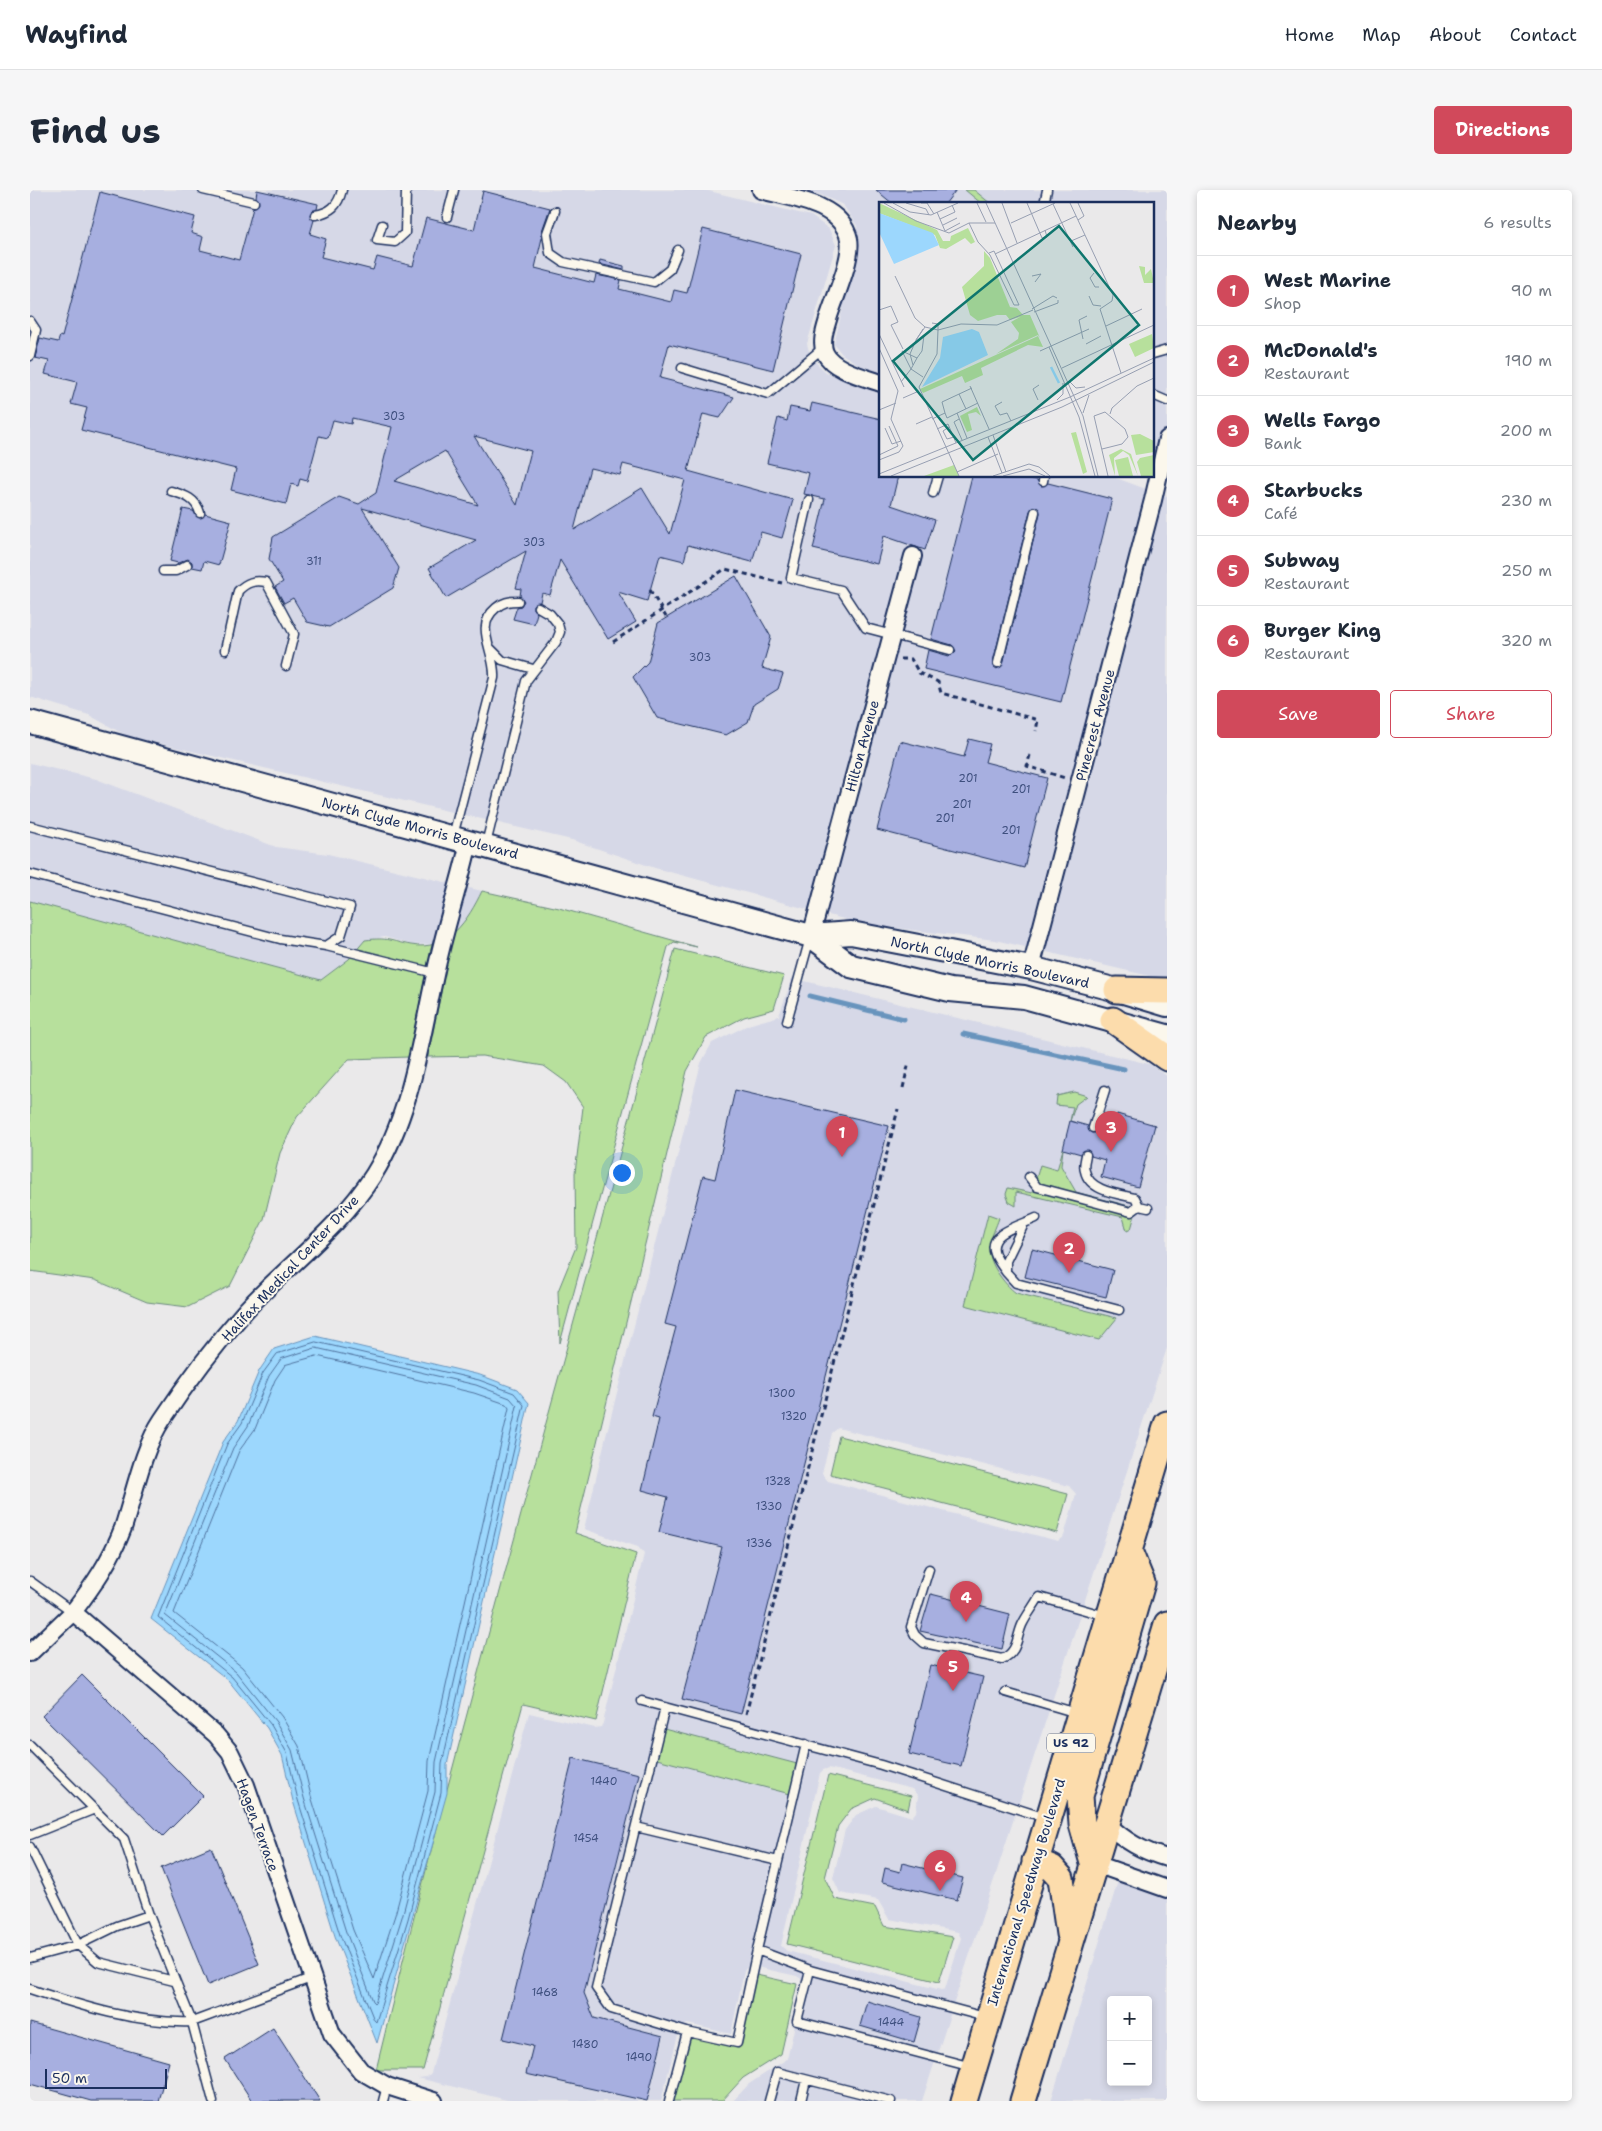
<!DOCTYPE html>
<html lang="en">
<head>
<meta charset="utf-8">
<style>
	:root { --surface:#fff; --page:#f6f6f7; --text:#1f2937; --muted:#747a83; --line:#e0e1e3; --accent:#d1495b }
	body { margin:0; font-family:"Shantell Sans",sans-serif; background:var(--page); color:var(--text) }
	.controls { position:absolute; right:15px; bottom:15px; display:grid; overflow:hidden; border-radius:5px; box-shadow:0 2px 8px #0003 }
	.controls button { width:45px; height:45px; display:grid; place-items:center; padding:0; border:0; border-bottom:1px solid var(--line); background:var(--surface); color:var(--text); font:25px sans-serif }
	.scale { position:absolute; left:15px; bottom:12px; width:122px; box-sizing:border-box; padding-left:5px; border:2px solid #1b2f5e; border-top:0; font-size:14px; line-height:18px; white-space:nowrap; color:#1b2f5e; -webkit-text-stroke:4px #fbf7ec; paint-order:stroke }
	.you { position:absolute; left:591px; top:982px; width:18px; height:18px; margin:-12px; border:4px solid #fff; border-radius:50%; background:#1a73e8; box-shadow:0 0 0 8px #1a73e833 }
	.badge { display:grid; place-items:center; width:32px; height:32px; border-radius:50%; background:var(--accent); color:#fff; font-size:16px; font-weight:700 }
	.pin { position:absolute; translate:-50% -41px; filter:drop-shadow(0 1px 2px #0008) }
	.pin::after { content:''; position:absolute; top:26px; width:18px; height:15px; background:inherit; clip-path:polygon(0 0,100% 0,50% 100%) }
	.list { margin:0; padding:0; list-style:none }
	h2 { display:flex; justify-content:space-between; align-items:center; height:65px; margin:0; padding:0 20px; font-size:21px }
	h2 small { font-size:16px; font-weight:400; color:var(--muted) }
	.list li { display:grid; grid-template-columns:32px 1fr auto; gap:15px; align-items:center; box-sizing:border-box; height:70px; padding:0 20px; border-top:1px solid var(--line) }
	.list b { display:block; font-size:19px; white-space:nowrap }
	.list p { margin:0; font-size:16px; white-space:nowrap; color:var(--muted) }
	.list em { font-size:16px; font-style:normal; color:var(--muted) }
	.actions { display:flex; gap:10px; padding:15px 20px }
	.actions a { flex:1; padding:11px 0; border:1px solid var(--accent); border-radius:5px; text-align:center; font-size:18px; color:var(--accent) }
	.actions .main { background:var(--accent); color:#fff }
	.map { position:relative; flex:none; width:1137px; height:1911px; overflow:hidden; border-radius:5px }
	header { display:flex; align-items:center; gap:30px; box-sizing:border-box; height:70px; padding:0 25px; background:var(--surface); border-bottom:1px solid var(--line) }
	header strong { font-size:24px }
	nav { display:flex; gap:28px; margin-inline-start:auto; font-size:18px }
	.intro { display:flex; align-items:center; justify-content:space-between; box-sizing:border-box; height:120px; padding:0 30px }
	h1 { margin:0; font-size:35px }
	.button { padding:12px 22px; border-radius:5px; background:var(--accent); color:#fff; font-size:18px; font-weight:700 }
	main { display:flex; gap:30px; padding:0 30px }
	aside { flex:1; background:var(--surface); border-radius:5px; box-shadow:0 2px 8px #0003 }
	.map>svg:first-child { display:block }
	.built { fill:#d6d8e7; fill-rule:evenodd }
	.green { fill:#b7e09c; stroke:#69887d }
	.water { fill:#9cd7fd; stroke:#6894bd }
	.lines { fill:none; stroke-linecap:round; stroke-linejoin:round }
	.shore { stroke:#4f729e; stroke-width:1 }
	.stream { stroke:#6894bd; stroke-width:5 }
	.building { fill:#a7afe0; stroke:#1b2f5e; fill-rule:evenodd }
	.service-casing { stroke:#1b2f5e; stroke-width:11 }
	.minor-casing { stroke:#1b2f5e; stroke-width:20 }
	.secondary-casing { stroke:#1b2f5e; stroke-width:26 }
	.primary-casing { stroke:#1b2f5e; stroke-width:29 }
	.path { stroke:#1b2f5e; stroke-width:3; stroke-dasharray:5 4; stroke-linecap:butt }
	.service { stroke:#fbf7ec; stroke-width:8 }
	.minor { stroke:#fbf7ec; stroke-width:16 }
	.secondary { stroke:#fbf7ec; stroke-width:22 }
	.primary { stroke:#fcdcac; stroke-width:25 }
	.path-bridge { stroke:#1b2f5e; stroke-width:3; stroke-dasharray:5 4; stroke-linecap:butt }
	.labels { text-anchor:middle; stroke-width:4; stroke-linejoin:round; paint-order:stroke }
	.number-label { font-size:11px; fill:#3e4f7e }
	.shield { fill:#fbf7ec; stroke:#5e6b89; stroke-width:1 }
	.shield-label { font-size:12px; font-weight:bold; fill:#1b2f5e }
	.street-label { font-size:14px; fill:#1b2f5e; stroke:#fbf7ec }
	.inset-river { fill:none; stroke:#9cd7fd; stroke-width:2.5 }
	.inset-road { fill:none; stroke:#979fb2; stroke-width:1 }
	.view { fill:#0f766e; fill-opacity:0.15; stroke:#0f766e; stroke-width:2.5 }
	.inset-edge { fill:none; stroke:#1b2f5e; stroke-width:2.5 }
</style>
</head>
<body>
<header>
<strong>Wayfind</strong>
<nav><a>Home</a><a>Map</a><a>About</a><a>Contact</a></nav>
</header>
<div class="intro"><h1>Find us</h1><a class="button">Directions</a></div>
<main>
<div class="map">
<svg width="1137" height="1911" viewBox="0 0 1137 1911">
	<rect width="100%" height="100%" fill="#eae9ea"/>
	<filter id="ink" filterUnits="userSpaceOnUse"><feTurbulence type="fractalNoise" baseFrequency=".02" numOctaves="2"/><feDisplacementMap in="SourceGraphic" scale="10" xChannelSelector="R" yChannelSelector="G"/><feConvolveMatrix kernelMatrix="1 2 1 2 8 2 1 2 1" color-interpolation-filters="sRGB"/></filter>
	<g filter="url(#ink)">
		<path class="built" d="M0 0H675L781 26 799 39 806 55 777 154 781 168 796 182 851 204V286H1081L1137 307V790L965 750 832 734 625 678 542 650 97 546 59 525 0 507Z
			M772 0H1137V285L1123 280V14H851V183L831 176 812 164 804 154 827 59V36L813 15 791 5Z
			M0 573 66 589 246 657 298 664 452 701 440 727 420 748 404 754 382 755 355 747 335 750 319 769 291 790 0 711Z
			M762 788 1119 874 1137 886V1158L892 1911H703L719 1894 757 1869 774 1796V1791L767 1786 722 1776H718L714 1781 701 1844 658 1834 650 1837 631 1911H481L388 1888 397 1887 401 1883 499 1523 565 1538 571 1537 573 1533 614 1364 608 1357 554 1339 577 1242 671 873 682 853 718 835 749 826ZM808 1238 1039 1296 1046 1304 1034 1346 1028 1351 798 1291 792 1284 802 1243ZM799 1578 882 1599 888 1606 886 1622 882 1627 846 1616 826 1625 815 1640 803 1688 810 1703 848 1710 859 1729 928 1742 931 1748 915 1799 911 1800 757 1761 751 1756 790 1583 793 1580Z
			M1088 1691 1137 1708V1911H1021ZM1081 1810H1118V1892H1081Z"/>
		<path class="green" d="M935 0H944L961 14H952Z
			M452 701 529 718 667 757 644 752 638 757 530 1153 528 1101 546 1057 545 983 553 917 536 892 514 876 452 866 398 867 416 777 398 772 379 867 319 869 267 927 250 963 234 1029 200 1096 158 1117 117 1112 65 1090 0 1081V711L291 790 319 769 335 750C359 747 359 751 381 755 418 762 438 730 452 701Z
			M645 759 754 786 744 819 714 827 676 847 657 881 545 1343 606 1364 566 1531 493 1514 393 1880H346C437 1504 546 1133 645 759Z
			M1044 902 1057 906 1046 914 1040 931 1043 917 1026 915 1027 906Z
			M1033 959 1031 976 1046 1002 1107 1018 1101 1039 1097 1041 1093 1027 986 1002V1016L979 1012 976 1004 978 998 1002 1003 1010 975 1027 980Z
			M958 1024 969 1028C966 1037 961 1046 960 1055 956 1071 974 1094 986 1103L1087 1128 1069 1150 935 1115Z
			M809 1246 1038 1304 1027 1343 800 1284Z
			M630 1538 771 1575 764 1605 623 1568Z
			M798 1585 881 1606 878 1620 845 1608 821 1619 808 1636 795 1688 805 1709 845 1717 854 1736 923 1747 909 1792 757 1754Z
			M722 1784 767 1794 751 1864 713 1888 692 1911H639L657 1842 707 1853Z"/>
		<path class="water" d="M285 1146 450 1185 487 1199 499 1213 417 1575V1603L347 1853 305 1746 263 1611 252 1565 237 1538 198 1490 121 1429 193 1252 208 1231 229 1181 244 1159Z"/>
		<g class="lines">
			<path class="shore" d="M286 1152 449 1190 484 1203 494 1215 412 1574 411 1603 378 1729 346 1832 344 1830 310 1745 268 1610 257 1563 241 1535 202 1487 128 1427 197 1254 212 1233 233 1183 247 1164Z
				M286 1158 446 1195 480 1208 487 1216 406 1572 405 1602 372 1727 345 1813 343 1811 316 1742 274 1608 262 1560 246 1532 206 1482 135 1425 203 1258 218 1236 239 1186 251 1169Z
				M287 1166 444 1203 476 1214 479 1218 399 1571 398 1601 365 1725 344 1789 323 1740 281 1606 269 1556 252 1527 212 1477 144 1423 209 1261 225 1239 245 1190 255 1175Z"/>
			<path class="stream" d="M780 806 874 829
				M933 844 1094 879"/>
		</g>
		<path class="building" d="M227 0 288 14 287 19 280 24 284 30 280 44 296 49 291 67 343 80 347 67 383 76 396 28 444 40 453 1 520 18 512 41V48L505 78 564 93 566 85 591 90 589 99 641 112 644 100 657 103 673 39 771 64 743 180 639 154 630 188 704 207 690 228 673 224 658 281 763 310 752 348 731 342 722 372 658 355 654 371 630 365 617 411 588 402 606 432 578 449 530 370 520 405 512 403 510 412 503 415V419L507 423 504 434 483 429 487 417 491 416 494 411 490 406 491 399 486 398 496 361 416 408 399 378 446 350 332 318 369 378 363 398 299 437 277 432 263 408 254 413 245 397 253 392 239 369 243 347 309 307 329 314 346 303 362 237 322 228 321 234 303 230 298 248 289 246 277 291 270 289 268 296 261 294 256 314 201 300 206 279 51 240 57 218 41 214 47 192 15 184 19 171 5 168 10 148 28 152 30 146 32 147 70 2 165 27 161 43 173 47 170 60 209 70 223 18 229 14 226 7ZM444 246 501 261 487 315ZM415 261 448 315 364 291ZM593 274 655 290 640 344 612 298 544 340 560 278 590 285Z
			M846 0H926L915 14H863Z
			M570 70 594 76V80L569 74Z
			M782 213 851 229V286H868L861 315 905 330 895 360 854 346 847 374 783 359 795 309 774 304 779 283 737 273 748 228 757 231 760 217 780 221Z
			M942 286H991L1007 290 1011 296 1018 293 1082 309 1031 512 894 479 898 460 919 466 926 461 922 455 901 449ZM1003 317 1008 318 1010 323 973 474 967 479 964 477 963 472 1000 321Z
			M153 319 163 321 169 328 175 324 201 331 189 375 174 371 172 379 162 377V372L158 369 148 373 140 371Z
			M706 386 741 447 732 478 753 484 748 499 724 514 718 532 696 545 627 528 603 487 618 472 628 433Z
			M939 549 960 554 955 572 1017 588 994 678 847 640 870 551 934 567Z
			M705 900 859 936 711 1524 652 1509 692 1357 629 1342 638 1307 612 1300 629 1229 622 1227 646 1137 635 1134 673 986 685 989Z
			M1087 924 1125 935 1108 997 1071 987 1075 970 1061 966 1058 960 1051 964 1033 959 1040 931 1058 936 1059 941 1062 943 1069 939 1082 943Z
			M1002 1059 1083 1080 1076 1107 995 1087Z
			M901 1404 980 1424 972 1459 890 1441Z
			M900 1475 953 1487 931 1576 879 1564Z
			M52 1485 173 1606 133 1646 12 1526Z
			M543 1568 609 1584 554 1803 564 1828 633 1846 617 1911 496 1884 503 1856 473 1849Z
			M181 1657 229 1774 178 1795 131 1678Z
			M872 1673 933 1688 927 1710 852 1692 855 1678 870 1682Z
			M837 1811 891 1827 884 1852 830 1836Z
			M0 1833 139 1872 128 1911H61L0 1894Z
			M243 1838 290 1911H222L195 1869Z"/>
		<g class="lines">
			<defs>
				<path id="service" d="M173 0 224 12
					M1014 14 1017 0
					M525 21 517 43 520 63 533 72 624 92 640 79 648 60
					M285 25C301 22 308 16 312 0
					M417 27 424 0
					M352 35 347 50 365 52 375 43 376 0
					M0 131 6 140 0 166
					M1123 164 1137 160
					M652 178 738 204 794 157
					M1123 205 1137 211
					M1013 291 1014 286
					M141 301C154 305 166 308 170 323
					M903 303 908 286
					M779 310 761 388 811 400 836 438 920 460
					M133 381H146L157 375
					M460 458 472 470 503 479
					M195 460 208 401C217 392 224 390 236 392L264 444 256 476
					M968 473 1005 322
					M0 636 320 717 311 746 296 756 250 749 0 684
					M423 646 464 488C466 462 443 437 466 418 473 412 479 411 488 411
					M456 654 496 491 526 452 530 442 528 434 520 424 508 417
					M296 756 405 783
					M757 831 780 748
					M1063 938 1075 900
					M1056 965C1055 970 1053 976 1055 981 1059 1001 1088 1004 1105 1008L1109 1016 1118 1018
					M999 987 1007 997 1101 1022 1109 1016
					M993 1036 976 1071V1082L986 1093 1089 1120
					M976 1082C972 1076 967 1070 965 1064 956 1042 993 1035 1006 1028
					M899 1379 881 1437 885 1445 894 1453 972 1469C988 1462 986 1449 992 1435 996 1426 1004 1416 1009 1407L1076 1426
					M0 1391 43 1422
					M975 1502 1047 1523
					M612 1511 851 1575 1016 1628
					M635 1517 566 1798 581 1819 657 1842
					M0 1555 94 1649 119 1725 87 1736 48 1755 0 1768
					M606 1637 748 1671
					M0 1645 65 1619
					M0 1657 48 1755 68 1772 144 1791
					M727 1760 780 1780 955 1827
					M780 1780 767 1831 942 1877
					M0 1799C51 1816 108 1834 162 1832L119 1725
					M183 1911 162 1832 281 1788
					M353 1911 357 1896
					M639 1911 657 1842 707 1853 727 1760 776 1554
					M739 1911 747 1882 861 1911
					M771 1911 776 1890"/>
				<path id="minor" d="M731 0C760 8 811 13 819 49 823 67 805 107 799 126 796 137 790 151 795 163 803 180 834 187 851 193
					M781 746 883 366
					M1001 778 1123 310 1137 249
					M43 1422C63 1396 81 1370 93 1338 104 1305 113 1258 132 1230 157 1192 186 1154 216 1120 258 1075 310 1038 344 984 381 924 390 853 405 785 414 740 429 697 439 652
					M0 1463 43 1422 186 1545 200 1562 216 1595 302 1844 331 1881 357 1896 404 1911
					M1076 1633C1095 1651 1112 1661 1137 1668
					M1063 1673 1137 1699"/>
				<path id="secondary" d="M0 532 781 746 821 743 930 764 1001 778 1087 800 1137 815
					M781 746 821 776 920 800 994 807 1137 846"/>
				<path id="primary" d="M1087 800 1137 801
					M1083 830 1137 868
					M1005 1671 1022 1678 1031 1688 1039 1744
					M1063 1673 1052 1634 1050 1606 1112 1393 1099 1361
					M934 1911 1137 1234
					M993 1911 1137 1434"/>
			</defs>
			<use href="#service" class="service-casing"/>
			<use href="#minor" class="minor-casing"/>
			<use href="#secondary" class="secondary-casing"/>
			<use href="#primary" class="primary-casing"/>
			<path class="path" d="M583 452 695 379 752 393
				M870 469H881L889 483 908 492 911 503 1008 530 1006 541
				M1000 565 997 576 1035 588
				M873 898 879 872
				M716 1524 868 919"/>
			<use href="#service" class="service"/>
			<use href="#minor" class="minor"/>
			<use href="#secondary" class="secondary"/>
			<use href="#primary" class="primary"/>
			<path class="path-bridge" d="M620 400 636 427"/>
		</g>
	</g>
	<g class="labels">
		<g class="number-label">
			<text x="364" y="230">303</text>
			<text x="504" y="356">303</text>
			<text x="284" y="375">311</text>
			<text x="670" y="471">303</text>
			<text x="938" y="592">201</text>
			<text x="991" y="603">201</text>
			<text x="932" y="618">201</text>
			<text x="915" y="632">201</text>
			<text x="981" y="644">201</text>
			<text x="752" y="1207">1300</text>
			<text x="764" y="1230">1320</text>
			<text x="748" y="1295">1328</text>
			<text x="739" y="1320">1330</text>
			<text x="729" y="1357">1336</text>
			<text x="574" y="1595">1440</text>
			<text x="556" y="1652">1454</text>
			<text x="515" y="1806">1468</text>
			<text x="861" y="1836">1444</text>
			<text x="555" y="1858">1480</text>
			<text x="609" y="1871">1490</text>
		</g>
		<rect class="shield" x="1017" y="1543.5" width="48" height="19" rx="4"/>
		<g class="shield-label">
			<text x="1041" y="1557">US 92</text>
		</g>
		<g class="street-label">
			<text transform="translate(1065 535) rotate(-75)" y="5">Pinecrest Avenue</text>
			<text transform="translate(832 556) rotate(-75)" y="5">Hilton Avenue</text>
			<text transform="translate(390 638) rotate(15)" y="5">North Clyde Morris Boulevard</text>
			<text transform="translate(960 772) rotate(12)" y="5">North Clyde Morris Boulevard</text>
			<text transform="translate(260 1078) rotate(-47)" y="5">Halifax Medical Center Drive</text>
			<text transform="translate(228 1635) rotate(70)" y="5">Hagen Terrace</text>
			<text transform="translate(996 1702) rotate(-73)" y="5">International Speedway Boulevard</text>
		</g>
	</g>
	<g transform="translate(849 12)">
		<rect width="275" height="275" fill="#eae9ea"/>
		<path d="M0 1 58 28 64 39H71L72 34 89 26 96 40 92 42 86 36 67 47 61 46 56 33 0 11ZM105 49 111 56 131 105 138 106 144 113H151L161 136 159 133 117 152 139 137 140 131 132 120 141 115 131 118 127 113H118L99 119 91 113 83 85 105 64ZM260 64 266 65V73L272 67 275 81H265ZM273 132 275 146 256 155 250 142ZM159 134 164 145 149 143 102 166 104 173 86 181 83 174 44 191 41 187ZM98 205 102 214 97 210 89 212 93 228 88 230 81 214ZM197 230 208 270 204 272 192 231ZM261 232 275 239V250L257 253 252 233ZM242 247 252 252 259 274 250 253 244 249 235 256 236 274 230 253ZM275 253V274H262L258 260 261 256ZM249 255 254 274H240L236 258ZM75 263 80 274H45Z" fill="#b7e09c"/>
		<path d="M0 11 54 31 60 43 15 62 0 30ZM93 127 100 130 109 153 43 185 61 156 64 135Z" fill="#9cd7fd"/>
		<path class="inset-river" d="M172 165 180 181"/>
		<path class="inset-road" d="M5 1 37 19 70 31 90 21 99 40 111 53 135 103H140M14 1 31 10 52 13 79 1M27 1 47 7 50 13M42 1H48L55 12M98 1 107 20M107 1 204 214 219 274M123 1 138 41M148 1 163 36 168 35 166 28M191 1 234 93 233 99 221 107 242 171M199 1 205 14 199 18M174 2 194 45M58 10 66 29 81 21M61 17 76 10 73 3M90 21H116M132 21 176 1M64 23 78 16M192 39 206 33M110 51 115 49 140 103M116 52 197 14M215 71 211 76 216 85H220M16 74 36 116 46 125 59 128 58 152 40 185 80 274M153 74 162 72 156 80M210 94 214 103 222 104M153 107 174 94 178 96M0 108 12 104 19 120 12 123 24 147M155 110 179 101V98M53 121 59 122V128L82 122 118 123 154 108M227 124 263 107M44 127 37 138 46 125M0 132 25 185M204 137 200 118 208 114M207 142 222 134M170 145 200 215 216 274M0 146 19 189 12 217 24 244 20 250 0 258M161 149 210 127M38 156 32 167 23 149 38 156 43 149 45 133M34 163 31 152 37 138M183 166 275 123M190 179 197 186 206 185M22 180 32 167 44 175M91 184 110 227M80 192 87 207M24 196 40 189M159 198 154 187 160 183M178 198 184 192V181M123 200 116 204 121 213 128 211 132 219M0 208 17 201M66 211 63 200 93 186M78 211 88 236M204 211 210 193M231 212 233 206 258 184 275 176M53 217 66 211 68 216 99 201M80 217 75 220 83 238M37 222 53 215M70 225 64 229 68 237 75 235M6 226 13 242 22 239M58 227 69 222 77 241M114 233 127 270M109 235 123 271M223 247 243 242 249 235 246 227 226 210 215 214 229 274M0 253 19 244 10 224M78 270 119 252M0 272 191 195 275 156M12 274 183 205 275 160M114 274 150 262 160 265 171 274M124 274 150 267 166 274"/>
		<path class="view" d="M180 24 260 123 94 258 14 159Z"/>
		<rect width="275" height="275" class="inset-edge"/>
	</g>
</svg>
<div class="controls">
<button>+</button>
<button>−</button>
</div>
<div class="scale">50 m</div>
<div class="you"></div>
<div class="pin badge" style="left:812px;top:967px">1</div>
<div class="pin badge" style="left:1039px;top:1083px">2</div>
<div class="pin badge" style="left:1081px;top:962px">3</div>
<div class="pin badge" style="left:936px;top:1432px">4</div>
<div class="pin badge" style="left:923px;top:1501px">5</div>
<div class="pin badge" style="left:910px;top:1701px">6</div>
</div>
<aside>
<h2>Nearby<small>6 results</small></h2>
<ul class="list">
<li><span class="badge">1</span><div><b>West Marine</b><p>Shop</p></div><em>90 m</em></li>
<li><span class="badge">2</span><div><b>McDonald's</b><p>Restaurant</p></div><em>190 m</em></li>
<li><span class="badge">3</span><div><b>Wells Fargo</b><p>Bank</p></div><em>200 m</em></li>
<li><span class="badge">4</span><div><b>Starbucks</b><p>Café</p></div><em>230 m</em></li>
<li><span class="badge">5</span><div><b>Subway</b><p>Restaurant</p></div><em>250 m</em></li>
<li><span class="badge">6</span><div><b>Burger King</b><p>Restaurant</p></div><em>320 m</em></li>
</ul>
<div class="actions"><a class="main">Save</a><a>Share</a></div>
</aside>
</main>
</body>
</html>
